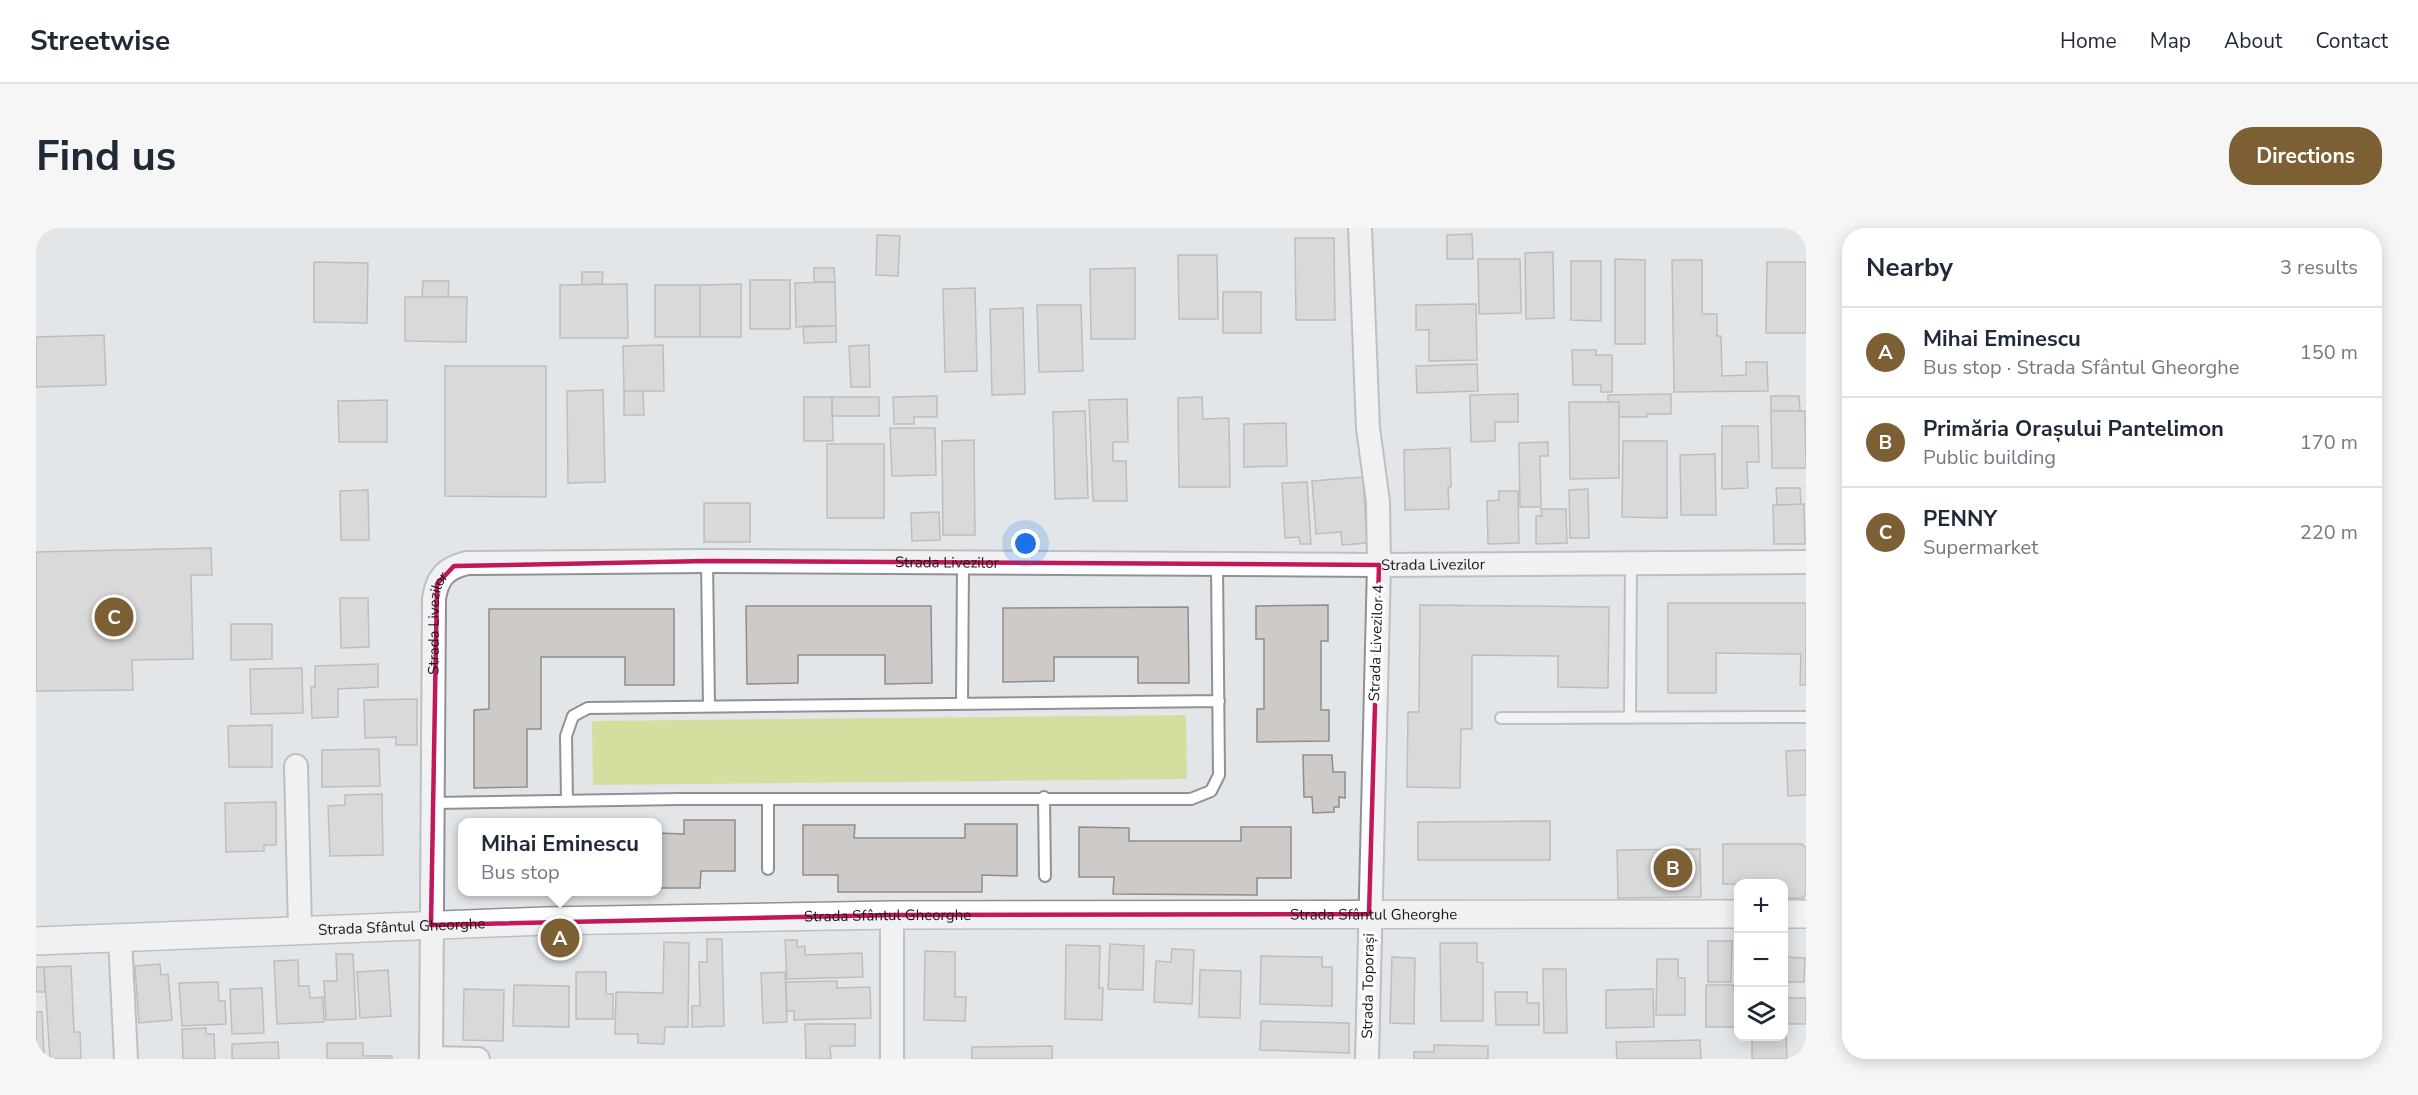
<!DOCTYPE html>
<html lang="en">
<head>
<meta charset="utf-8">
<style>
	:root { --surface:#fff; --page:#f6f6f7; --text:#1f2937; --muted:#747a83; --line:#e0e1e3; --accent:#7c5f33 }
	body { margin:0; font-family:"Nunito Sans",sans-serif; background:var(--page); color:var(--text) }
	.controls { position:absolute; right:18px; bottom:18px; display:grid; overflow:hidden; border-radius:12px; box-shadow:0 3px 15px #0003 }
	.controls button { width:54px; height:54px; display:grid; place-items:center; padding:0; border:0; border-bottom:2px solid var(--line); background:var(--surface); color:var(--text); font:30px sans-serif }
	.you { position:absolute; left:990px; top:316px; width:21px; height:21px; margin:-15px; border:4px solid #fff; border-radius:50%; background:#1a73e8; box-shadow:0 0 0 9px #1a73e833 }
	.badge { display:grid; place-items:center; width:39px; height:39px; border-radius:50%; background:var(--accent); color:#fff; font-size:20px; font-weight:700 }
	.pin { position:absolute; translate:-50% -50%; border:3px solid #fff; box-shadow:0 2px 6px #0006 }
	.popup { position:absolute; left:422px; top:590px; width:204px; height:78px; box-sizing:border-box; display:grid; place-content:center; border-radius:12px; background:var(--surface); filter:drop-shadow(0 2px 4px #0005); font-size:20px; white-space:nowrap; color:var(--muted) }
	.popup b { font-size:22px; color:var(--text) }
	.popup::after { content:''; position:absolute; left:50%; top:100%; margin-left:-12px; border:12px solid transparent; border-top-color:var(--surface) }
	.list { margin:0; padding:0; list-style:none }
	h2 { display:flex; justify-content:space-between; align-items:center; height:78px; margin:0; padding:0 24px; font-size:26px }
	h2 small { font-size:20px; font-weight:400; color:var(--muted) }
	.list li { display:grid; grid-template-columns:39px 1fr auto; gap:18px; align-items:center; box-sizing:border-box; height:90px; padding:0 24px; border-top:2px solid var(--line) }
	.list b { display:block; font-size:22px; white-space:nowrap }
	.list p { margin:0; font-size:20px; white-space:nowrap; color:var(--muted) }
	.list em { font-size:20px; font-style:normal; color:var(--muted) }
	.icon { flex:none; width:33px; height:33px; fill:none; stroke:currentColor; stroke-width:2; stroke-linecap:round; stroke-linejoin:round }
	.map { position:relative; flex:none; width:1770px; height:831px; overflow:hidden; border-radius:24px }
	header { display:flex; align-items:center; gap:36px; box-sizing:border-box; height:84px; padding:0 30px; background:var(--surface); border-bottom:2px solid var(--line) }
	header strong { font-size:28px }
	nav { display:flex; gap:33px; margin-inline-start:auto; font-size:21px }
	.intro { display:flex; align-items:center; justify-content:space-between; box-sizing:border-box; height:144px; padding:0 36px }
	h1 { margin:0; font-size:42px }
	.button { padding:15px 27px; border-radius:24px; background:var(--accent); color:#fff; font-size:21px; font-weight:700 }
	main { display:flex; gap:36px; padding:0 36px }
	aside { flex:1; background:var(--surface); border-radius:24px; box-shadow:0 3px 15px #0003 }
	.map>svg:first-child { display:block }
	.green { fill:#d3df9e }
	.building { fill:#cdcac8; stroke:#908d8b; stroke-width:1.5 }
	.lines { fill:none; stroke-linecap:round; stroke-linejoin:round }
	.service-casing { stroke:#909194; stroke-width:14 }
	.minor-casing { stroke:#909194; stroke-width:26 }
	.tertiary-casing { stroke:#909194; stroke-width:30 }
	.service { stroke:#fff; stroke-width:10 }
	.minor { stroke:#fff; stroke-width:22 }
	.tertiary { stroke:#fff; stroke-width:27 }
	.marked { fill:none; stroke:#c2185b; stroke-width:4.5; stroke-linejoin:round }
	.labels { text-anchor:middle; stroke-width:6; stroke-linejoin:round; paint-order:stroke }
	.street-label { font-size:15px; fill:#171819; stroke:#fff }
</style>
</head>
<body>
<header>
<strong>Streetwise</strong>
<nav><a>Home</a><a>Map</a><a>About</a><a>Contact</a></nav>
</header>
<div class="intro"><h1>Find us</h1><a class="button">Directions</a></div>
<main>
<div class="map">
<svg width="1770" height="831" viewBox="0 0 1770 831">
	<rect width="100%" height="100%" fill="#e3e6e9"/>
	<path class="green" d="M1150 487 1151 551 557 557 556 493Z"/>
	<path class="building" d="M1436 6 1437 31H1411V7Z
		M841 7 864 8 862 48 840 47Z
		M1259 10H1298L1299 92H1260Z
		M1517 24 1518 90 1490 91 1489 25Z
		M1142 27H1181L1182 91H1143Z
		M1442 31H1484L1485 85 1443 86Z
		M1579 31 1609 32V116H1579Z
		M1636 32H1666V86H1681V108H1685L1686 148 1710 147V134H1731L1732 163 1638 164Z
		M1535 33H1565V93L1535 92Z
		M278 34 332 35 331 95 278 94Z
		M1731 34H1770V105H1730Z
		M778 40H798L799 54H778Z
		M1099 40V111H1055L1054 41Z
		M546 44H567L566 56 546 57Z
		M714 52H754V101H714Z
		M387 53H413L412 69H386Z
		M799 54 800 98 760 99 759 55Z
		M591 56 592 110H524V57Z
		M705 56V109H664V57Z
		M619 57H664V109H619Z
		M939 60 941 143 909 144 907 61Z
		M1187 64H1225V105H1187Z
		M369 69H431L430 114 369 113Z
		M1440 76 1441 132 1393 133V102H1380V77Z
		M1001 77H1045L1047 143 1003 144Z
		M987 80 989 166 956 167 954 81Z
		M767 98H800V114L768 115Z
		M68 107 70 157 0 159V109Z
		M627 117 628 163H588L587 118Z
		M833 117 834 159H815L813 118Z
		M1536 122H1560V127H1576V164H1565V157H1537Z
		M1441 136 1442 163 1381 165 1380 138Z
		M409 138H510V269L409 268Z
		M567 162 569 254 532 255 531 163Z
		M588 163H607L608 187H588Z
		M1482 166V194H1459V213L1435 214 1434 167Z
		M1635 166V186H1611V189H1583V174H1572V167Z
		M901 168V189H878V196H858L857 169Z
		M1735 168H1763L1764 183H1735Z
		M768 169H796L797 213H768Z
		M796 169H843V188H796Z
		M1166 169 1167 191 1193 190 1194 259H1143L1142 170Z
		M1091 171 1092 214H1077V233H1090L1091 273H1057L1053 172Z
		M351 172V214H303L302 173Z
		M1533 174H1583V250L1534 251Z
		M1049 183 1052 270 1019 271 1017 184Z
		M1735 183H1769L1770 240H1736Z
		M1250 195 1251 238 1208 239V196Z
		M1686 198H1722L1723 234H1711L1712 260 1686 261Z
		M854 200H899L900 247 856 248Z
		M938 212 939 307H907L906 213Z
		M1587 213H1631V290L1586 289Z
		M1512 214V228H1504L1505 279H1484L1483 215Z
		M791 216H848V290H791Z
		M1414 220 1415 259H1412L1413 281 1369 282 1368 222Z
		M1679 226 1680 287H1645L1644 227Z
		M1327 249 1331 315 1306 317 1305 304 1280 306 1276 253Z
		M1271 254 1275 316H1264L1263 309 1249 310 1246 255Z
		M1740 260H1764L1765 276 1741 277Z
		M1552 261 1553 310H1534L1533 262Z
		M332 262 333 312H305L304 263Z
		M1463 263H1482L1483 315 1452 316 1451 273 1463 272Z
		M668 275H714V314H668Z
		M1768 276 1769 316H1738L1737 277Z
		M1505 281H1530L1531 315 1500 316V288H1506Z
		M903 284 904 312 876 313 875 285Z
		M175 320 176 347H155L157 431 96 432 97 462 0 463V324Z
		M304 370H332L333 419 305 420Z
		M1632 375H1770V457H1764L1765 426 1680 425V465H1632Z
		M1292 377V413H1285V482H1293V513L1221 514V481H1228V411H1220V378Z
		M1384 377 1573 379 1572 460 1522 459V428L1436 427V501H1425L1424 560 1371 559 1372 484H1383Z
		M710 378H895L896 455 849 456V427H762V455L711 456Z
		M1152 379 1153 455H1102V429H1018V453L967 454V380Z
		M453 381H638V457H589V429H505V501H491V559L438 560V482L453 481Z
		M195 396H236V431L195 432Z
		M342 436V459L302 461V489L276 490 275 459H279V438Z
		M266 440 267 485 215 486 214 441Z
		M381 471V517H360V509L329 510 328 472Z
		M236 497V539H193L192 498Z
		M343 521 344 558 286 559V522Z
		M1770 522V567L1752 568 1750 523Z
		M1267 527H1296L1297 544H1309V570L1303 569V579H1298V584L1277 585 1276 569H1268Z
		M346 566 347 627 294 628 292 578 309 577V567Z
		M240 574V617H228V623L190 624 189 575Z
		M486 592H537V594H486Z
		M648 592H699V643H665L664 660H622V605L648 606Z
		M1514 593V632H1382V594Z
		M929 596H981V648L946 647V664H802V647H767V597H819L818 610H929Z
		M1043 599 1093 600V613H1205V599H1255V650H1221V667L1077 666 1078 649H1043Z
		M1687 616H1766L1770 620V666L1767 670H1748V656H1687Z
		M1664 621 1665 669 1582 670 1581 622Z
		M671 711H686L688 798 656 799V778H664L663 734H671Z
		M749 712H761V719L769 718V727L826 725 827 749 751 751Z
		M1672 713H1696L1695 754H1672Z
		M628 714 653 715 652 799H629L628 816 602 815V806H579L580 764 627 765Z
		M1404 715H1441V734L1447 735V793H1405Z
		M1074 716 1108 718 1107 762 1072 761Z
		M1030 717 1064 718 1063 760H1067L1066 792 1029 791Z
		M1748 720 1749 729 1769 730 1768 754H1748Z
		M1136 721 1158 722 1156 776 1118 774 1120 733 1135 734Z
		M889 723 919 724V769H930L929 793 888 792Z
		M300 726H317L320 791 290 792 288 753H301Z
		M1225 728 1286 729V739H1296V778L1224 776Z
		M1356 729 1379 730 1378 796 1354 795Z
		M1621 731H1642V750H1649V787H1620Z
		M262 732 263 758H273L274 770 287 769 288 794 241 796 238 733Z
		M124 736 125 747 132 746 136 792 103 795 99 738Z
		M35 738 38 804H44L45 831H14L8 739Z
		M0 739H8L9 764H0Z
		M1507 741H1530L1531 805H1508Z
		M352 742 355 788 324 790 321 744Z
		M1164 742 1205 743 1204 790 1163 789Z
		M540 744H570V766H577V791H540Z
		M749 744 751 794 727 795 725 745Z
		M801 753V760L834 759 835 790 758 792V783H751L750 754Z
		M182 754 183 773H189L190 796 146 798 143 755Z
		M478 757 533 758V799L477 798Z
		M1670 757H1698V763H1702V799H1670Z
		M226 760 228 805 196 806 194 761Z
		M428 761 468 762 467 813 427 812Z
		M1617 761 1618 799 1570 800V762Z
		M1459 764H1491V775H1503V797H1460Z
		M1748 770H1770V796H1748Z
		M0 784H6L8 826 0 827Z
		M1225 793 1313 795V825L1224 822Z
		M769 796H819V818H794L795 831H770Z
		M170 800V806H178L179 831H147L146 801Z
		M1748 807H1750L1751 831H1716V808Z
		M1664 812 1665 831H1581L1580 814Z
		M242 814 243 831H196V816Z
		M291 815H327V828H356V831H291Z
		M1398 817 1452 818V831H1378V824H1398Z
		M1016 818V831H936V819Z"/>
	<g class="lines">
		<defs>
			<path id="service" d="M671 333 673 479
				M926 476 927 336
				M1465 490 1770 489
				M1594 490 1595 335
				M1008 569 1009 648
				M732 571V641
				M531 572 530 508 537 488 552 480 1183 473
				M398 575 644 571H1155L1175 563 1183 547 1181 338"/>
			<g id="minor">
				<path d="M1324 0 1332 200 1342 274 1343 337 1331 831"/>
				<path d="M260 538 264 702"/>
				<path d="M856 687V831"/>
				<path d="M84 710 90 831"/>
				<path d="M395 830 442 831"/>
				<path id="s1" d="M395 831 398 371C401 349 410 340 431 335L671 333 1343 337 1770 334"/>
			</g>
			<g id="tertiary">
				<path d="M1748 686H1770"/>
				<path id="s2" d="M0 713 508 693 856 687 1702 686"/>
			</g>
		</defs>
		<use href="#service" class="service-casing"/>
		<use href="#minor" class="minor-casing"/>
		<use href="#tertiary" class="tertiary-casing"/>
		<use href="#service" class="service"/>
		<use href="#minor" class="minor"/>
		<use href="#tertiary" class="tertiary"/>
	</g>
	<path d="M0 0H1770V831H0ZM671 333 1343 337 1333 686 856 687 395 697 401 356 418 338Z" fill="#e3e6e9" fill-opacity=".55" fill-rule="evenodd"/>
	<path class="marked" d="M671 333 1343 337 1333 686 856 687 395 697 401 356 418 338Z"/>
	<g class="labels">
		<g class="street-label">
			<text dy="5" stroke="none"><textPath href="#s1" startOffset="993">Strada Livezilor</textPath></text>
			<text dy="5" stroke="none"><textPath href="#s1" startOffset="1479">Strada Livezilor</textPath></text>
			<text dy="5" stroke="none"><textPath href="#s1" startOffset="436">Strada Livezilor</textPath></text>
			<text transform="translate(1340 415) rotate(-88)" y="5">Strada Livezilor 4</text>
			<text dy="5" stroke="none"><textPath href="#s2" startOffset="1338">Strada Sfântul Gheorghe</textPath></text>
			<text dy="5" stroke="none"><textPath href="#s2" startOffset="852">Strada Sfântul Gheorghe</textPath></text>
			<text dy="5" stroke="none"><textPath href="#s2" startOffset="366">Strada Sfântul Gheorghe</textPath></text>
			<text transform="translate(1332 758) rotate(-89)" y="5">Strada Toporași</text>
		</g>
	</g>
</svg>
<div class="controls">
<button>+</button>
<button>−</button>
<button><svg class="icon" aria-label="layers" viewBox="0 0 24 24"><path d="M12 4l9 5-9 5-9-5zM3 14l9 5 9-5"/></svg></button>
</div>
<div class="you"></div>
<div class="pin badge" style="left:524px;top:710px">A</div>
<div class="popup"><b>Mihai Eminescu</b>Bus stop</div>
<div class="pin badge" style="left:1637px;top:640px">B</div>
<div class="pin badge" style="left:78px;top:389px">C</div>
</div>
<aside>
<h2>Nearby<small>3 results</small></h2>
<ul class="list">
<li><span class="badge">A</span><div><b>Mihai Eminescu</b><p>Bus stop · Strada Sfântul Gheorghe</p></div><em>150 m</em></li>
<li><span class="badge">B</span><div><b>Primăria Orașului Pantelimon</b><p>Public building</p></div><em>170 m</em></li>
<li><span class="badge">C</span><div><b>PENNY</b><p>Supermarket</p></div><em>220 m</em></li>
</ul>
</aside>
</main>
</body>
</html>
